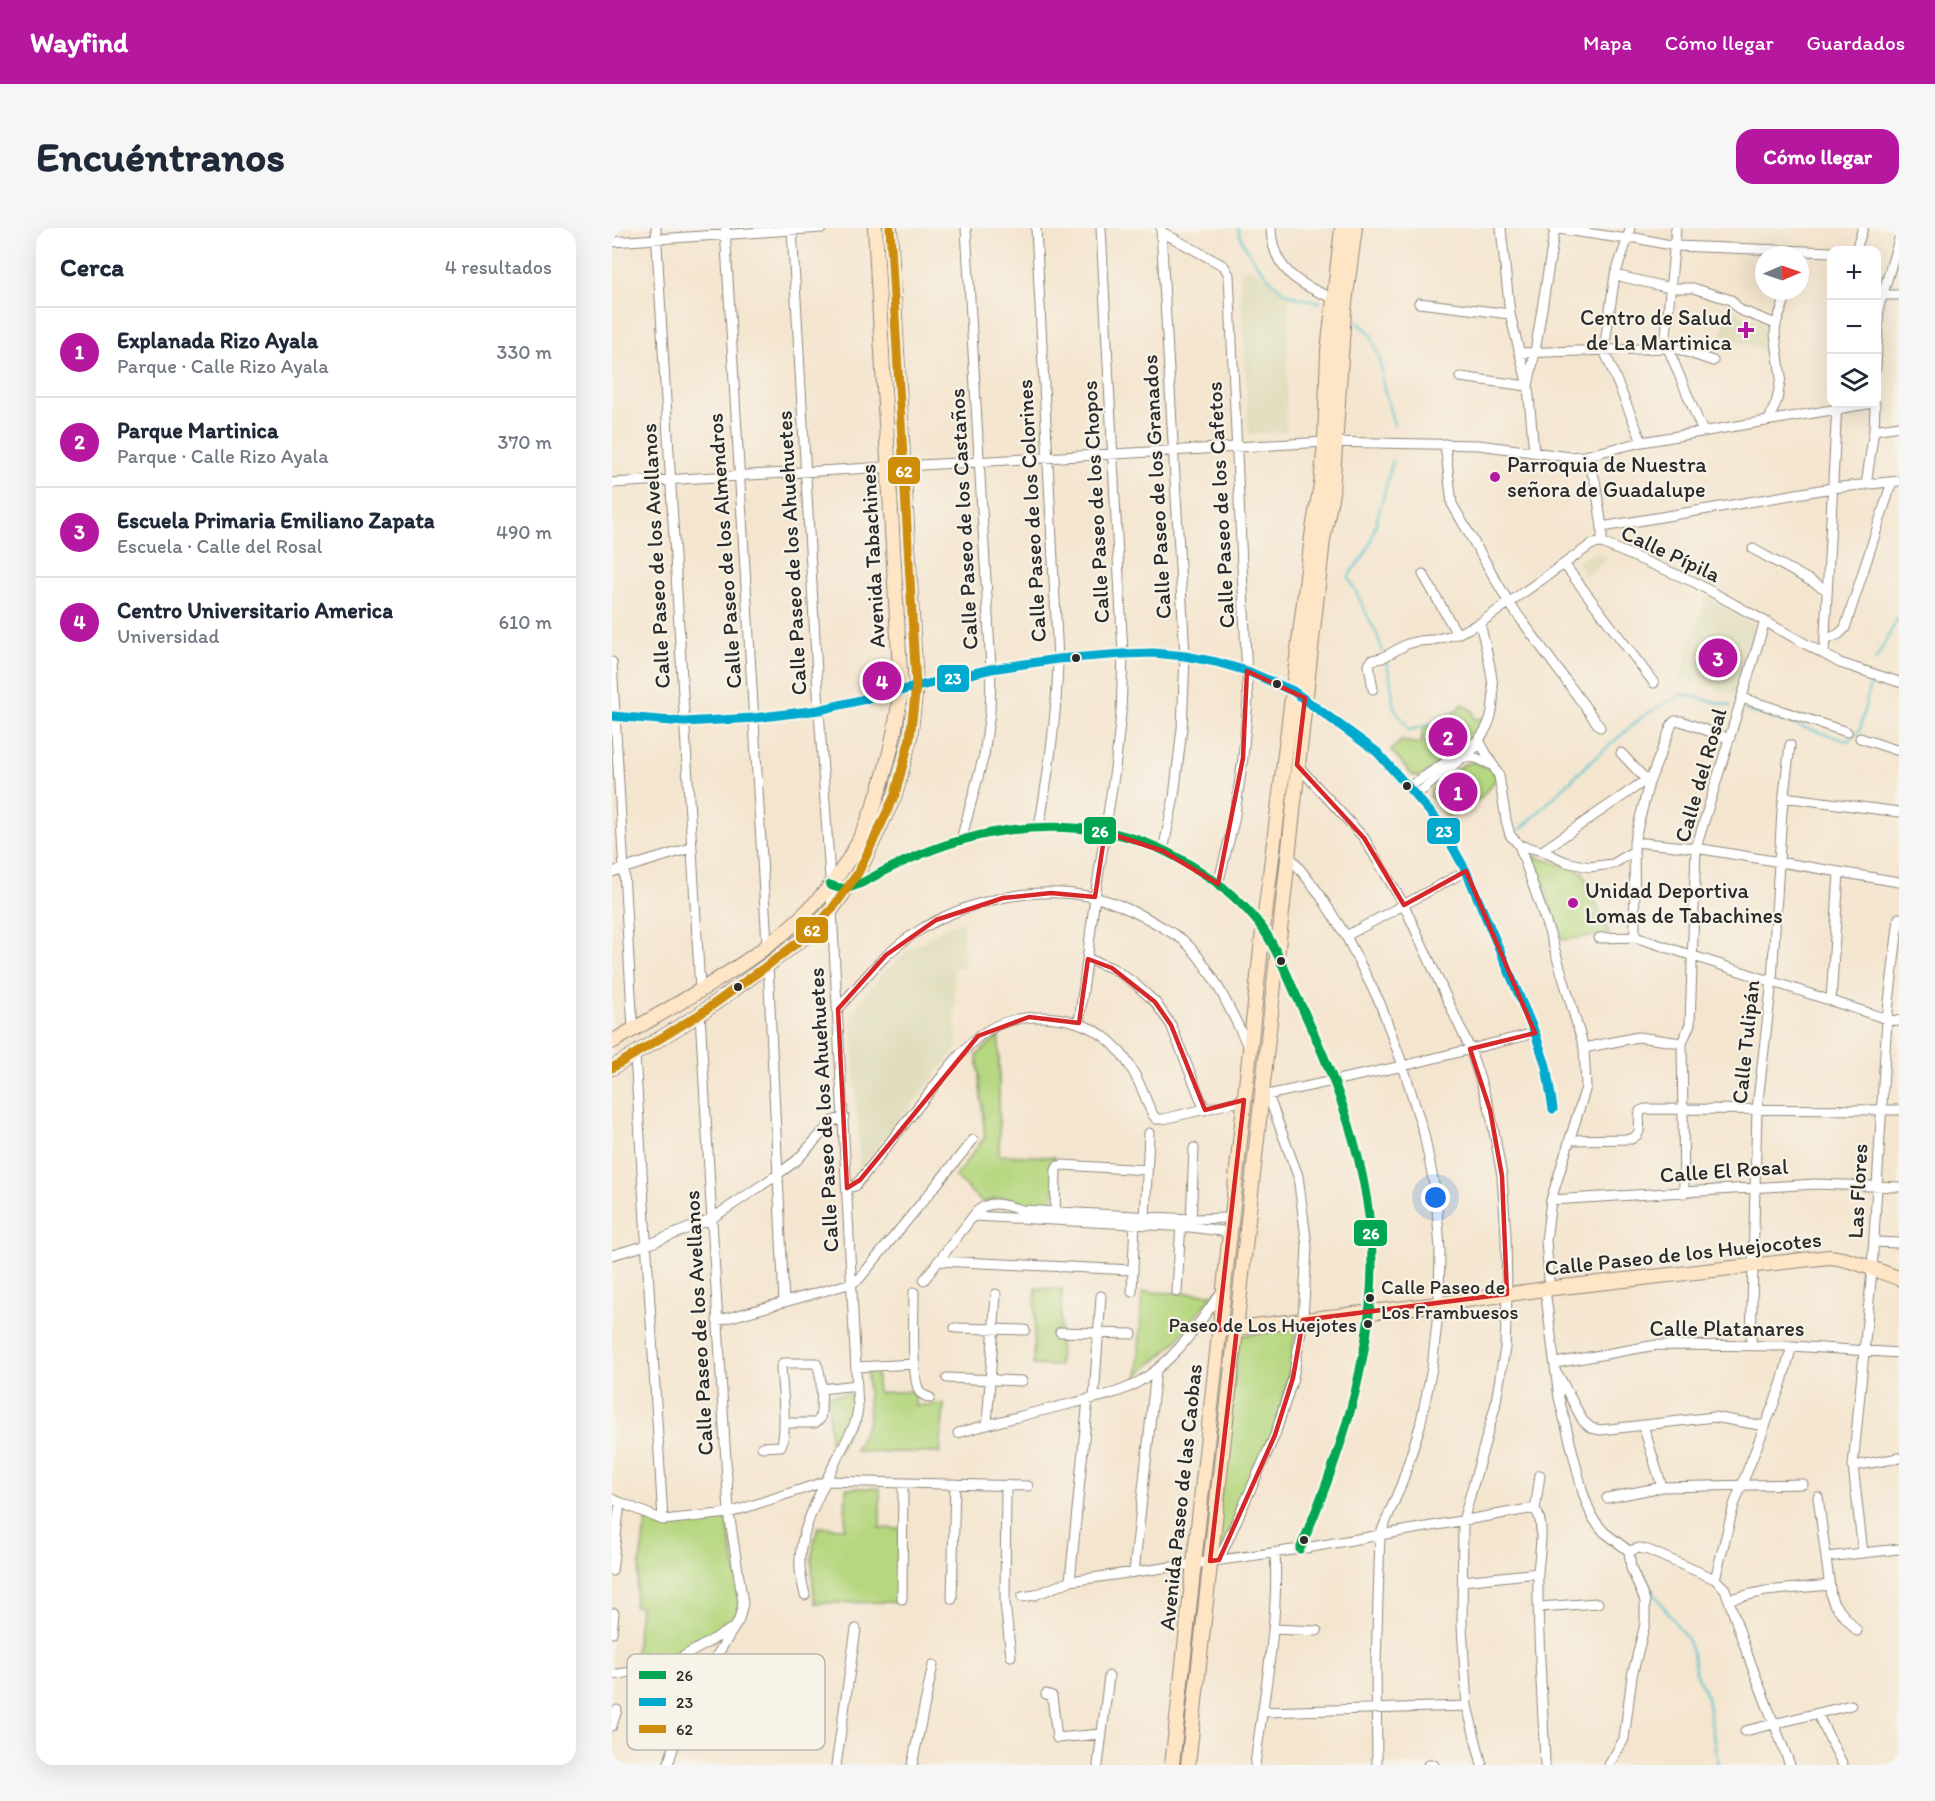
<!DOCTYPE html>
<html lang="es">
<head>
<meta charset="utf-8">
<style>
	:root { --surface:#fff; --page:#f6f6f7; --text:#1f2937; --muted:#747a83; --line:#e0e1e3; --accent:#b5179e }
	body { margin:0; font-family:Itim,sans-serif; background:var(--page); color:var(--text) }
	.controls { position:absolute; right:18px; top:18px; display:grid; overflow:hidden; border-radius:12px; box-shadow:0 6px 24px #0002 }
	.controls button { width:54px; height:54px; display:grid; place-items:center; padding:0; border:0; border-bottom:2px solid var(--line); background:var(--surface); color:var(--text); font:30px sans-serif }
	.compass { position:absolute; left:1143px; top:18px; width:54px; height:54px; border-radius:50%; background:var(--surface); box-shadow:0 6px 24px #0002; rotate:88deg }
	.you { position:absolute; left:824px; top:970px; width:21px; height:21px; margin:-15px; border:4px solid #fff; border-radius:50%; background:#1a73e8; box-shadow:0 0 0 9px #1a73e833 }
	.badge { display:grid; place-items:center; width:39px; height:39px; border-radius:50%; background:var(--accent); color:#fff; font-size:20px; font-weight:700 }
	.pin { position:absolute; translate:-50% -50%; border:3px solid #fff; box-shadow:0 2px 6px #0006 }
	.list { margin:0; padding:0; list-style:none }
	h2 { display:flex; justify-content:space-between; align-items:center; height:78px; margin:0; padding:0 24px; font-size:26px }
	h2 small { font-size:20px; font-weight:400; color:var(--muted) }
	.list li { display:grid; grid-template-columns:39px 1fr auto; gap:18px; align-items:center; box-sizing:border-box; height:90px; padding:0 24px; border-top:2px solid var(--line) }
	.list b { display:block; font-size:22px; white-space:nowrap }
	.list p { margin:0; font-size:20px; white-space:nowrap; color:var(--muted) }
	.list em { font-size:20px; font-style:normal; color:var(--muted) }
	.icon { flex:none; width:33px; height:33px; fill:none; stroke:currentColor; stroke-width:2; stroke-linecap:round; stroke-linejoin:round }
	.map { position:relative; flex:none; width:1287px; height:1537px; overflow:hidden; border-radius:18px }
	header { display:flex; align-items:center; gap:36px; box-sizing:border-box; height:84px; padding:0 30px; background:var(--accent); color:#fff }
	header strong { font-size:28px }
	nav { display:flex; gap:33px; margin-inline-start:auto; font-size:21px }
	.intro { display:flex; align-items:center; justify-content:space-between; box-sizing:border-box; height:144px; padding:0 36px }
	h1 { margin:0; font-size:42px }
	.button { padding:15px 27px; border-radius:18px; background:var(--accent); color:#fff; font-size:21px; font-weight:700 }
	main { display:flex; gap:36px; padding:0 36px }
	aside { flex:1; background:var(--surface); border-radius:18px; box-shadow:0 6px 24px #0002 }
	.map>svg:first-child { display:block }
	.built { fill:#dfddbb }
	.green { fill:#b5d77f; stroke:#708155; stroke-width:1.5 }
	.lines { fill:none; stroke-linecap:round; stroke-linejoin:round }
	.stream { stroke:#56c4cd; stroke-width:2 }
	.street-casing { stroke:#90887d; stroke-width:11 }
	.secondary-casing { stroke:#90887d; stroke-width:16 }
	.street { stroke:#fff; stroke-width:9 }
	.secondary { stroke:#fde5c5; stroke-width:14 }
	.bus-1-casing { stroke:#f7f3e8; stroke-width:14 }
	.bus-2-casing { stroke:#f7f3e8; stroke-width:14 }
	.bus-3-casing { stroke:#f7f3e8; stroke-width:14 }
	.bus-1 { stroke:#00a651; stroke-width:9 }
	.bus-2 { stroke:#00a9ce; stroke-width:9 }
	.bus-3 { stroke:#ce8d09; stroke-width:9 }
	.marked { fill:none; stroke:#d62828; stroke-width:4.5; stroke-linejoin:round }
	.poi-dot { fill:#b5179e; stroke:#f7f3e8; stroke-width:2 }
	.bus-dot { fill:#2b2b2b; stroke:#f7f3e8; stroke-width:2 }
	.labels { text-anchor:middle; stroke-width:4.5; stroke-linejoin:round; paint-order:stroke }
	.bus-label { font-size:20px; fill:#2b2b2b; stroke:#f7f3e8; text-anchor:start }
	.poi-label { font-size:22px; fill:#2b2b2b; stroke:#f7f3e8; text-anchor:start }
	.street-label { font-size:22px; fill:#2b2b2b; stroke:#f7f3e8 }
	.key { fill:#f7f3e8; stroke:#bab7af; stroke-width:1.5 }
	.key-label { font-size:16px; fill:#2b2b2b }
	.line-badge { stroke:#f7f3e8; stroke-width:2 }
	.badge-label { font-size:16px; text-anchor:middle; font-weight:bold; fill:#fff }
</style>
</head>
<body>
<header>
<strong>Wayfind</strong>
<nav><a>Mapa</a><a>Cómo llegar</a><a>Guardados</a></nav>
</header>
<div class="intro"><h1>Encuéntranos</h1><a class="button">Cómo llegar</a></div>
<main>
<aside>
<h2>Cerca<small>4 resultados</small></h2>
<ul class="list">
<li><span class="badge">1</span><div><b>Explanada Rizo Ayala</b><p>Parque · Calle Rizo Ayala</p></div><em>330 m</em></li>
<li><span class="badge">2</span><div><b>Parque Martinica</b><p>Parque · Calle Rizo Ayala</p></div><em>370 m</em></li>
<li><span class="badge">3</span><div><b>Escuela Primaria Emiliano Zapata</b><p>Escuela · Calle del Rosal</p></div><em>490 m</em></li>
<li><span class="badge">4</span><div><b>Centro Universitario America</b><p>Universidad</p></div><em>610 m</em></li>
</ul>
</aside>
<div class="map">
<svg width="1287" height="1537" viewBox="0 0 1287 1537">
	<rect width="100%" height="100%" fill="#f7f3e8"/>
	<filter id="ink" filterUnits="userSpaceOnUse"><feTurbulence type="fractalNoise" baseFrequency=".0167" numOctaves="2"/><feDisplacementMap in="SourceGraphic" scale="12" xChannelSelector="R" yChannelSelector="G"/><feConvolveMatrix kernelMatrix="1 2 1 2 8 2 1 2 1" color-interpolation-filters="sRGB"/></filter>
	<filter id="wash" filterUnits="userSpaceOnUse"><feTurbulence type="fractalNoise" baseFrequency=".008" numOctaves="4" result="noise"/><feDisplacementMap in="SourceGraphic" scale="24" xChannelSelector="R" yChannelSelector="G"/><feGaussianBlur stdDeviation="1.35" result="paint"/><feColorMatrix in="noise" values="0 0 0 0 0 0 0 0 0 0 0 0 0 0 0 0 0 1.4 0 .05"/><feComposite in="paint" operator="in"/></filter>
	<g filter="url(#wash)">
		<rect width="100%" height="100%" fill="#f4e5cf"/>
		<path class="built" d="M639 39 677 69 674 203 637 206 628 42Z
			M1117 80 1159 97 1150 122 1109 107Z
			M984 324 996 330 973 348 965 334Z
			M1095 369 1147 400 1126 468 1069 450 1080 409Z
			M350 693 353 739 341 740 345 821 248 941 239 787 259 758 277 740 296 723 331 701Z"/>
		<path class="green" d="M850 476 861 483 862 491 874 490 869 504 808 549 800 547 779 522 789 513 809 516 811 499 829 497Z
			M862 534 879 541 885 550 869 570 836 591 818 568 819 561 852 536Z
			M921 628 971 644 997 706 950 712Z
			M387 808V927L443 929 441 979H424L395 970 382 971 371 975 343 949 373 909 365 827Z
			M424 1060 450 1061 447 1138 421 1137Z
			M530 1064 602 1066 561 1117 526 1147Z
			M684 1100 677 1148 661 1206 609 1323 602 1324 627 1108Z
			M264 1141 266 1165 303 1163V1178L332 1176 328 1225 243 1223 257 1192 255 1142Z
			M240 1166 243 1168V1188L226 1224H219L216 1169 219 1167Z
			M234 1260H268V1300L288 1301 287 1374 203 1375C200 1345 197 1329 206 1299L233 1300Z
			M114 1290 129 1368 126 1385 120 1393 64 1428 22 1437 28 1379 22 1378 34 1293 48 1296Z"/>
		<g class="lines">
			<path class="stream" d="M626 0C630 21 660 60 681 68 689 71 700 72 708 74
				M740 89 759 106 768 133 772 160 782 197
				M771 425 766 409 737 350 739 344 752 328 759 313 781 232
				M773 431 778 448 782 479 797 502 813 498 838 486
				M1263 433 1287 388
				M1133 482 1236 513 1248 502 1258 456
				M908 602 976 536 1031 488 1070 466 1119 478
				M1031 1344 1043 1367 1075 1411 1081 1426 1083 1442 1095 1470 1106 1537"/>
		</g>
	</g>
	<g filter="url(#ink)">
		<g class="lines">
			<defs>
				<path id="street" d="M44 0 88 761
					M113 0 155 716
					M180 0 207 482 220 681 246 1181 243 1195C226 1231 189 1292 188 1330 187 1343 190 1355 193 1367
					M424 0 446 431C445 488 437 543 427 599
					M659 0C660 41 687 57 721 70
					M889 0 898 86 916 158 922 224
					M940 0 1008 10H1024L1063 18 1220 24
					M1018 0 1016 10 1003 47 992 122 1030 214
					M1064 0 1054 107 1056 120 1091 204
					M549 1 573 428 570 500 562 569 551 623
					M550 4 612 38 617 47 636 472 631 530 622 593 606 656
					M0 14 210 0
					M1244 22 1251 0
					M1003 47 1058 60H1081L1119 72 1128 82 1164 96
					M1271 67H1287
					M807 75 898 86
					M907 125 1056 120 1066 121 1101 133
					M1264 139 1267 79 1287 11
					M848 149 916 158 923 124 943 0
					M1157 192 1165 172 1169 149 1163 106 1164 96 1176 63
					M1262 202 1287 198
					M833 216 840 276 897 375 988 499
					M972 228 983 252 990 299V315
					M292 238 713 214 867 217 958 229 972 228 1030 214 1255 176
					M0 255 276 239
					M1254 257 1262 202 1263 176
					M990 299 1220 260 1287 253
					M1141 321 1215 362
					M952 336 1042 455
					M811 346 845 406
					M1213 412 1227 406 1233 400 1280 254
					M1212 426 1225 176
					M0 434 21 801
					M761 461 757 437 760 432 770 430 795 416 807 413 821 412 845 406 868 395 980 316 990 315 1082 354 1228 435 1287 454
					M1130 470 1235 504
					M0 488 72 494 142 490 207 482 379 441 446 431 511 426 541 425 573 428 604 434 635 443 681 463 765 524 826 593 854 643 923 805 934 838 941 881
					M1248 510 1287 523
					M865 513 869 516 887 548 894 592 898 607 907 617 939 709 972 820 974 859 939 972 934 1013 937 1051
					M1009 525 1037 555
					M853 529 864 530 882 538
					M685 537 752 610 792 677 858 821 878 882 890 948 894 1007 895 1066 893 1120 883 1179 851 1293 850 1398 855 1478 870 1537
					M797 559 865 513C895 482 876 432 868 395
					M804 567 869 515
					M1172 569 1287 584
					M349 612 372 527 378 484 379 441 354 0
					M1022 614 1084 620 1287 654
					M907 617 930 623 954 634 977 639 1001 636 1022 623
					M930 623 1034 552
					M675 625 706 664 734 708 768 775 791 838 812 906 824 966 828 1022 827 1076 820 1140 808 1198 790 1255 768 1307 764 1437 765 1537
					M0 644 79 620
					M218 657C223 659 230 661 235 660 246 659 265 646 276 641 299 630 324 619 350 612 395 599 443 596 490 603 548 612 616 653 651 701 665 721 674 745 684 767 725 852 760 942 760 1037 759 1137 727 1231 688 1321
					M734 708 854 643
					M1023 709 1022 614 1037 555 1060 496 1063 493H1069L1118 511
					M987 710 1023 709 1275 791 1287 793
					M476 731 500 740 521 754 543 774 559 797 593 882
					M156 737 172 1074
					M1219 773 1227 644
					M226 781C249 754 272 725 303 705 354 672 422 657 481 669 502 673 534 689 552 700 558 704 565 708 571 712 600 738 620 786 637 820
					M467 795 483 669 503 541 509 486 511 426 489 0
					M972 820 1026 809 1070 815
					M23 827 51 1292
					M650 868 791 838 923 805
					M958 912 1019 911C1033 904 1025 896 1028 883L1033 881 1287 882
					M235 960 243 958 248 952C271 923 294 894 317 865 332 846 346 826 365 810 399 781 459 783 494 810 512 824 523 845 532 866 535 875 538 883 544 891H551L632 872
					M1072 965 1070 815 1078 796 1084 620 1153 393
					M939 972 1203 956 1287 959
					M443 987 444 942 446 938 450 937 535 942
					M361 988 578 999 617 1004
					M533 992 537 905
					M579 995 582 920
					M1262 1014 1287 1015
					M0 1027 35 1017 99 991 165 947 185 932 221 893 232 889
					M326 1033 521 1042
					M312 1052 365 983C381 970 393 978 410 982L579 991 618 990
					M933 1061 947 1170 971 1265 980 1289 992 1304 1017 1323
					M302 1064C302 1085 299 1146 307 1163 309 1167 314 1168 318 1170
					M520 1064 523 992
					M565 1064 569 993
					M105 1093 240 1055 247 1051 361 912
					M343 1100 413 1102
					M448 1104 520 1106
					M1139 1117 1145 881 1160 753 1170 583 1178 517
					M944 1135 1044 1117 1180 1118 1287 1125
					M244 1139 303 1136
					M947 1148 971 1193 979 1200 989 1202 1102 1189 1153 1198
					M335 1150 410 1153
					M209 1161 245 1157
					M482 1169 489 1068
					M375 1197 384 1066
					M1031 1197 1050 1259
					M346 1205C385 1194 423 1184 462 1175 482 1170 505 1166 523 1156 561 1136 586 1097 610 1063
					M150 1219 169 1218C176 1203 170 1158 169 1140L171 1135H204C211 1146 210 1178 208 1191L203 1195H172
					M1241 1238 1287 1230
					M394 1257 393 1375 399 1428
					M1206 1269 1219 1368 1222 1376 1245 1403
					M995 1270 1050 1259 1191 1256
					M0 1271 51 1292 117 1285 215 1253 416 1258
					M923 1282C934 1292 927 1329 926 1344 925 1408 931 1473 933 1537
					M923 1282 928 1247
					M1017 1323 1027 1320 1036 1322 1103 1351 1113 1361 1136 1428 1178 1537
					M1251 1325 1241 1238 1260 1042 1275 791 1287 690
					M1214 1329 1287 1321
					M607 1332 663 1207 681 1150 691 1092 695 1018 686 948 656 867
					M0 1343 8 1274
					M522 1344 544 1142
					M1103 1351 1122 1277 1169 1157 1180 1118
					M458 1353 476 1171
					M851 1353 926 1345
					M410 1369 423 1367 458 1353 688 1321 917 1281 923 1282
					M290 1371 291 1255
					M340 1371 343 1256
					M1117 1371 1154 1363 1217 1357
					M927 1379 986 1375
					M662 1401 705 1403
					M0 1405 2 1385
					M0 1447 44 1440 60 1435 121 1400
					M434 1466 440 1468 445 1510 489 1506
					M650 1484 855 1478
					M1205 1485 1231 1537
					M0 1498 5 1482
					M1133 1503 1239 1477
					M56 1537 75 1475 127 1392 131 1375 117 1285 88 786
					M224 1537 244 1401
					M300 1537 321 1437
					M486 1537 497 1448
					M643 1537C652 1466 667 1396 663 1325
					M816 1537H822
					M997 1537 1012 1511 1020 1448 1033 1396V1373L1019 1340 1017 1323"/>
				<path id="secondary" d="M0 814C77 768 178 719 229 643 265 590 281 524 289 462L263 0
					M0 840 88 786 156 737 194 708 220 681 246 645 283 567 298 510 304 458 278 0
					M616 1101 827 1076 933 1061 1217 1029C1241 1031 1264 1043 1287 1050
					M560 1537 651 702 701 301 709 256 713 214 716 123 730 0
					M576 1537 711 312 720 265 732 83 743 0"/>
			</defs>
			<use href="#street" class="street-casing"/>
			<use href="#secondary" class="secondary-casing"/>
			<use href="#street" class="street"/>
			<use href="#secondary" class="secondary"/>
			<defs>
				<path id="bus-1" d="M218 657C223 659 230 661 235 660 246 659 265 646 276 641 299 630 324 619 350 612 395 599 443 596 490 603 548 612 616 653 651 701 665 721 674 745 684 767 725 852 760 942 760 1037 759 1137 727 1231 688 1321"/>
				<path id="bus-2" d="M0 488 72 494 142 490 207 482 379 441 446 431 511 426 541 425 573 428 604 434 635 443 681 463 765 524 826 593 854 643 923 805 934 838 941 881"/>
				<path id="bus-3" d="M0 840 88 786 156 737 194 708 220 681 246 645 283 567 298 510 304 458 278 0"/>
			</defs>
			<use href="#bus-1" class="bus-1-casing"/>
			<use href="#bus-2" class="bus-2-casing"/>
			<use href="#bus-3" class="bus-3-casing"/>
			<use href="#bus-1" class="bus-1"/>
			<use href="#bus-2" class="bus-2"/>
			<use href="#bus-3" class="bus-3"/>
		</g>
	</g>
	<path class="marked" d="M635 443 693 470 685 537 752 610 792 677 854 643 923 805 858 821 878 882 890 948 895 1066 691 1092 681 1150 663 1207 607 1332 598 1333 625 1100 606 1102 632 872 593 882 559 797 543 774 500 740 476 731 467 795 417 789 366 808 248 952 235 960 226 781 274 727 324 692 391 670 439 665 483 669 493 604 551 623 606 656 631 530Z"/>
	<g class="poi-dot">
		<path d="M1131 93h6v6h6v6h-6v6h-6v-6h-6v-6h6z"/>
		<circle cx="883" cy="249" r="6"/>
		<circle cx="961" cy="675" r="6"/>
	</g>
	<g class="bus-dot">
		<circle cx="464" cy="430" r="5"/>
		<circle cx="665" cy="456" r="5"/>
		<circle cx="795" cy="558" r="5"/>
		<circle cx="669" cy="733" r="5"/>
		<circle cx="126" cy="759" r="5"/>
		<circle cx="758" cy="1070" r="5"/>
		<circle cx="756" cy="1096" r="5"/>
		<circle cx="692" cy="1312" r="5"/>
	</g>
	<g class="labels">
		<g class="bus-label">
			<text x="769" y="1066">Calle Paseo de<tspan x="769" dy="25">Los Frambuesos</tspan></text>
			<text x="745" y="1104" text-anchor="end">Paseo de Los Huejotes</text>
		</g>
		<g class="poi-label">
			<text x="1120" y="97" text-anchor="end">Centro de Salud<tspan x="1120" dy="25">de La Martinica</tspan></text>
			<text x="895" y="244">Parroquia de Nuestra<tspan x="895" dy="25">señora de Guadalupe</tspan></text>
			<text x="973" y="670">Unidad Deportiva<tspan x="973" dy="25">Lomas de Tabachines</tspan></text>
		</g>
		<g class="street-label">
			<text transform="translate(544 259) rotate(-93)" y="8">Calle Paseo de los Granados</text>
			<text transform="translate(483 274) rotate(-93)" y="8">Calle Paseo de los Chopos</text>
			<text transform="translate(608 277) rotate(-93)" y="8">Calle Paseo de los Cafetos</text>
			<text transform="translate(419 283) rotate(-93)" y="8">Calle Paseo de los Colorines</text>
			<text transform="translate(351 291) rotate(-93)" y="8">Calle Paseo de los Castaños</text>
			<text transform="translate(112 323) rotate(-94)" y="8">Calle Paseo de los Almendros</text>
			<text transform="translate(179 325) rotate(-93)" y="8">Calle Paseo de los Ahuehuetes</text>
			<text transform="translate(1059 325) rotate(25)" y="8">Calle Pípila</text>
			<text transform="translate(43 328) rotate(-93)" y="8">Calle Paseo de los Avellanos</text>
			<text transform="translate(260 328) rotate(-93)" y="8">Avenida Tabachines</text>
			<text transform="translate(1088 547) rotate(-74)" y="8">Calle del Rosal</text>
			<text transform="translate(1133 814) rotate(-84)" y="8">Calle Tulipán</text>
			<text transform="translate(211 882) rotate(-93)" y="8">Calle Paseo de los Ahuehuetes</text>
			<text transform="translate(1112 942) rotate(-4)" y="8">Calle El Rosal</text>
			<text transform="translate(1245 963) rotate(-87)" y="8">Las Flores</text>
			<text transform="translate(1071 1025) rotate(-6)" y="8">Calle Paseo de los Huejocotes</text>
			<text transform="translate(86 1095) rotate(-93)" y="8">Calle Paseo de los Avellanos</text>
			<text x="1115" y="1108">Calle Platanares</text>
			<text transform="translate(568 1269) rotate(-84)" y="8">Avenida Paseo de las Caobas</text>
		</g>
	</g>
	<rect x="15" y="1426" width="198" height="96" rx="9" class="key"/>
	<rect x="27" y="1443" width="27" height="8" fill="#00a651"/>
	<rect x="27" y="1470" width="27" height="8" fill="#00a9ce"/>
	<rect x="27" y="1497" width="27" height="8" fill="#ce8d09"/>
	<g class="key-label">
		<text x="64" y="1453">26</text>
		<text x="64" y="1480">23</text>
		<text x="64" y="1507">62</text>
	</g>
	<g class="line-badge">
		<rect x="275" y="228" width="34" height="29" rx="6" fill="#ce8d09"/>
		<rect x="324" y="436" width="34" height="29" rx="6" fill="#00a9ce"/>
		<rect x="471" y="588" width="34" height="29" rx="6" fill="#00a651"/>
		<rect x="814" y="589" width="35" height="28" rx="6" fill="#00a9ce"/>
		<rect x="183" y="688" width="34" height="28" rx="6" fill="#ce8d09"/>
		<rect x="741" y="991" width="35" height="28" rx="6" fill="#00a651"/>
	</g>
	<g class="badge-label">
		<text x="292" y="249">62</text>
		<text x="341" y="456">23</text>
		<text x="488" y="609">26</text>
		<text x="832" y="609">23</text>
		<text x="200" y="708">62</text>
		<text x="759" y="1011">26</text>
	</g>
</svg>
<div class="controls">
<button>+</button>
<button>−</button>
<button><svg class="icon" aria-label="layers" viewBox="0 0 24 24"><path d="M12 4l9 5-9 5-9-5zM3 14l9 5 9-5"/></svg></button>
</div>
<svg class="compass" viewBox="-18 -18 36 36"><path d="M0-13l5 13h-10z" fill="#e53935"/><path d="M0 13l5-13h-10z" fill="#747a83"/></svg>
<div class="you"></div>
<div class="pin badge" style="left:846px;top:564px">1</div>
<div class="pin badge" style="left:836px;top:509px">2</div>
<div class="pin badge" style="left:1106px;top:430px">3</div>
<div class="pin badge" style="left:270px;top:453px">4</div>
</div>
</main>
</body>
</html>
